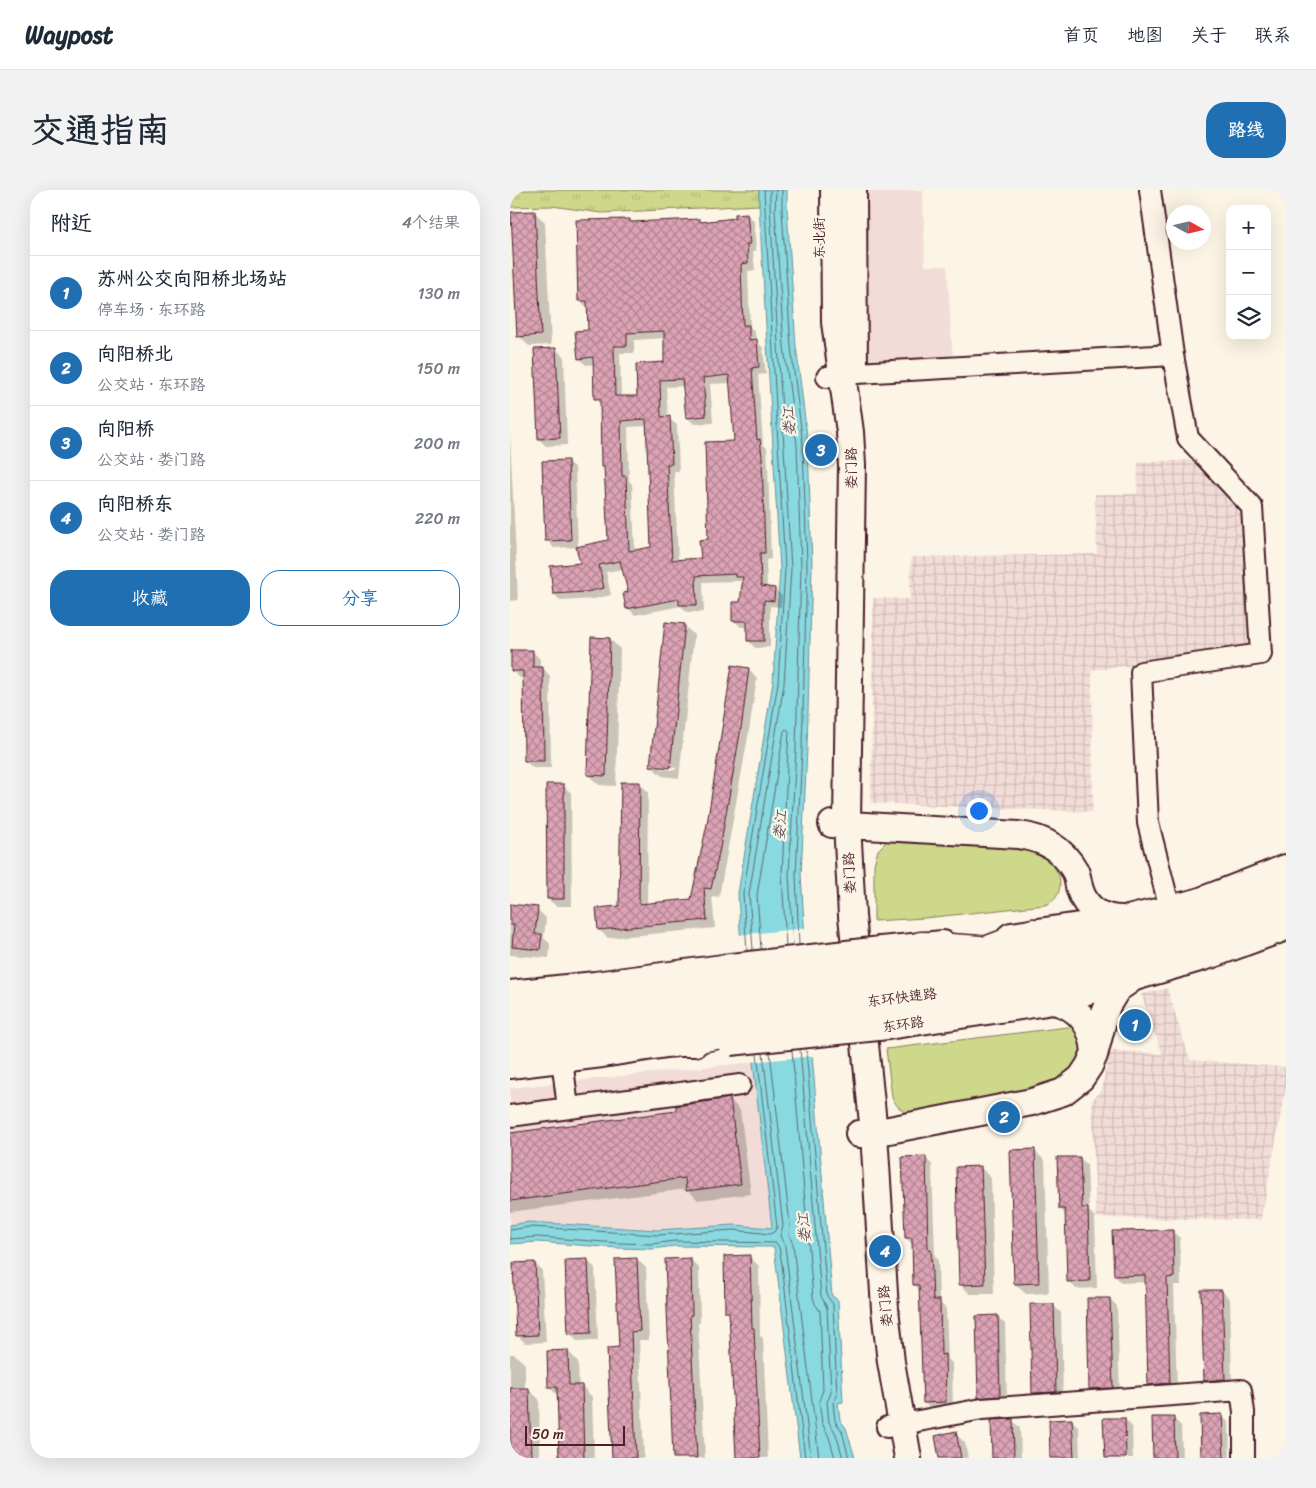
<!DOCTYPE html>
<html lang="zh">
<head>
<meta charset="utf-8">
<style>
	:root { --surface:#fff; --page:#f2f2f3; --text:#1f2937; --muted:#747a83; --line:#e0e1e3; --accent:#1f6fb2 }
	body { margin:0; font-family:Sriracha,"LXGW WenKai TC",sans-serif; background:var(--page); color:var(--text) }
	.controls { position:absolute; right:15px; top:15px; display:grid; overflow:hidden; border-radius:10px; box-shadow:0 5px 20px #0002 }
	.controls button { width:45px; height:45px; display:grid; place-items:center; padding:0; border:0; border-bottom:1px solid var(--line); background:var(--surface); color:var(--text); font:25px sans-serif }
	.compass { position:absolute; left:656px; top:15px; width:45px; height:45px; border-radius:50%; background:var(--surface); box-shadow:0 5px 20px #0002; rotate:98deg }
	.scale { position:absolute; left:15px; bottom:12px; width:100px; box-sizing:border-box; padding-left:5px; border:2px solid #4a1f2b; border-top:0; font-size:14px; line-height:18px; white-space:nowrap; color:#4a1f2b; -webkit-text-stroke:4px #fcf5e5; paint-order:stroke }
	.you { position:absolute; left:468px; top:620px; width:18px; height:18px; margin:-12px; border:4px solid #fff; border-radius:50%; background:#1a73e8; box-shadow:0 0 0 8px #1a73e833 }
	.badge { display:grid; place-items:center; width:32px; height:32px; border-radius:50%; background:var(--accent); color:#fff; font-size:16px; font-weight:700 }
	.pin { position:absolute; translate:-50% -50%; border:2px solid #fff; box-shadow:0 1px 5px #0006 }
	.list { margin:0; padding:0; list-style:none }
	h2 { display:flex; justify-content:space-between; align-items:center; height:65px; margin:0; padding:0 20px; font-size:21px }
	h2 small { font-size:16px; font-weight:400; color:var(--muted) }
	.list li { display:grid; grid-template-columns:32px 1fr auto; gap:15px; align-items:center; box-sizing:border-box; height:75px; padding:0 20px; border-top:1px solid var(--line) }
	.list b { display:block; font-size:19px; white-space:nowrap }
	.list p { margin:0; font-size:16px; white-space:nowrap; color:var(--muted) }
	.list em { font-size:16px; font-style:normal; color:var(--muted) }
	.actions { display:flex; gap:10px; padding:15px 20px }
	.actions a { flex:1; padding:11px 0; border:1px solid var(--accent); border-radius:20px; text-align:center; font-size:18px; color:var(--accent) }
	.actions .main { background:var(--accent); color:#fff }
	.icon { flex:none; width:28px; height:28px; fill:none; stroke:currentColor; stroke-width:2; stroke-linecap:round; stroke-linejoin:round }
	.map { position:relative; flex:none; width:776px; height:1268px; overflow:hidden; border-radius:20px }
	header { display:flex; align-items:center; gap:30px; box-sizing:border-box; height:70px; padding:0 25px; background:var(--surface); border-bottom:1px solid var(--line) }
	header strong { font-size:24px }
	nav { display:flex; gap:28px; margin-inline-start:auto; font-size:18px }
	.intro { display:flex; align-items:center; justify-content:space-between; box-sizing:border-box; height:120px; padding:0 30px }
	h1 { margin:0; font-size:35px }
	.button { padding:12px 22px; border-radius:20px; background:var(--accent); color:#fff; font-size:18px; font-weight:700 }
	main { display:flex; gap:30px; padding:0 30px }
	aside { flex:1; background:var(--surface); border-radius:20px; box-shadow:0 5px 20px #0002 }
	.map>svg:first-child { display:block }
	.built { fill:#f2dcd7 }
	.industrial { fill:url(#industrial-grid) }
	.grass { fill:url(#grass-tufts); stroke:#8c7c5b }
	.green { fill:#cdd88b; stroke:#8c7c5b }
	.water { fill:#88d9e0; stroke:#6f8f98 }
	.pier { fill:#fcf5e5 }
	.shadow { fill:#0003; fill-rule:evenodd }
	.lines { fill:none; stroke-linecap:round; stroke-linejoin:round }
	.shore { stroke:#636973; stroke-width:1 }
	.building { fill:url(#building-cross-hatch); stroke:#4a1f2b; fill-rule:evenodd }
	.minor-casing { stroke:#4a1f2b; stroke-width:24 }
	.major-casing { stroke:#4a1f2b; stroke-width:30 }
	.highway-casing { stroke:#4a1f2b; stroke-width:31 }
	.minor { stroke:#fcf5e5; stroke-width:20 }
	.major { stroke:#fcf5e5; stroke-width:26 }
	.highway { stroke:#fcf5e5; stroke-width:28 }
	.major-bridge-casing { stroke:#4a1f2b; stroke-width:30; stroke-linecap:butt }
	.highway-bridge-casing { stroke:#4a1f2b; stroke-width:31; stroke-linecap:butt }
	.major-bridge { stroke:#fcf5e5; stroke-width:26 }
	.highway-bridge { stroke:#fcf5e5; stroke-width:28 }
	.labels { text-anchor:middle; stroke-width:4.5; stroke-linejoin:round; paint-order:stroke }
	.street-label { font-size:14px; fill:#4a1f2b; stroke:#fcf5e5 }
	.water-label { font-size:15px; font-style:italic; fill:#5a4e58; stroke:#fcf5e5 }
</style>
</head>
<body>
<header>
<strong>Waypost</strong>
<nav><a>首页</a><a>地图</a><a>关于</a><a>联系</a></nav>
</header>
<div class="intro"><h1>交通指南</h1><a class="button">路线</a></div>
<main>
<aside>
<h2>附近<small>4个结果</small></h2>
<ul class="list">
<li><span class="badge">1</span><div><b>苏州公交向阳桥北场站</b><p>停车场 · 东环路</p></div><em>130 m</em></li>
<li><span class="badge">2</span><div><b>向阳桥北</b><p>公交站 · 东环路</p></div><em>150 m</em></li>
<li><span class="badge">3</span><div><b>向阳桥</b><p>公交站 · 娄门路</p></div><em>200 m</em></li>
<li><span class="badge">4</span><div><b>向阳桥东</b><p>公交站 · 娄门路</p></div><em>220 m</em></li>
</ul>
<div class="actions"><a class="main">收藏</a><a>分享</a></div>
</aside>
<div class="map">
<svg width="776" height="1268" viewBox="0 0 776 1268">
	<defs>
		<pattern id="industrial-grid" width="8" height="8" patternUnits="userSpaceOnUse" patternTransform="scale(1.25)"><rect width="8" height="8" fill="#f2dcd7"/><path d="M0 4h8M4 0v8" fill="none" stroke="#d1bcb9"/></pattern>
		<pattern id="grass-tufts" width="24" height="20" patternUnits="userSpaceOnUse" patternTransform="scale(1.25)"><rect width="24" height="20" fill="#cdd88b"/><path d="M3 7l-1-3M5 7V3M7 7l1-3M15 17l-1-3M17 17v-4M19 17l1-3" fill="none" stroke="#b2b978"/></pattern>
		<pattern id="building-cross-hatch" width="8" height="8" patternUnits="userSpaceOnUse" patternTransform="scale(1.25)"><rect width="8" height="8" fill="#dba3b5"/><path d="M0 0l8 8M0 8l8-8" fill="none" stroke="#b48493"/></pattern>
	</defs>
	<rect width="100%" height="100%" fill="#fcf5e5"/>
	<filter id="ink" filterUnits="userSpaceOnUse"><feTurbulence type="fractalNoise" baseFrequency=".02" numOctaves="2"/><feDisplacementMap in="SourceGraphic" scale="10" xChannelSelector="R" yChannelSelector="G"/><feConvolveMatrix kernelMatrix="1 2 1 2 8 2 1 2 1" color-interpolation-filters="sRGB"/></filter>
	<g filter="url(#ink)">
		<path class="built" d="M351 0H413L415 76H437L444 187 353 192Z
			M243 872 262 1039 244 1036 224 1035 147 1040 19 1032 0 1035V898Z"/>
		<path class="industrial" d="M687 270 737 322 745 461 582 480 583 622 361 613 363 408 400 409 401 367 587 364 585 304H627L628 272Z
			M657 798 680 870 776 877V896L751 1030 586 1028 582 911 592 898 600 860 652 864 631 804Z"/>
		<path class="grass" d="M0 0H249V15L91 23 42 16 0 17Z"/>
		<path class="green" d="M380 648C412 650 444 652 476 653 487 654 503 652 514 655 531 660 551 677 550 695 549 706 544 712 535 715L415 728 364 731V674L368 660Z
			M557 837 566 838 574 862 557 894 399 925C391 920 386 916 382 907L376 859Z"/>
		<path class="water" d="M249 0H277V19L286 156 298 254 302 376 297 559 291 684 302 864 322 1106 328 1110 333 1212 328 1213 330 1230 336 1238 345 1268H290L264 1057 165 1056 142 1059 108 1058 27 1052 0 1054V1035L19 1032 147 1040 224 1035 262 1038 243 872 230 741 228 703 263 492 270 379 249 15Z"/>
		<path class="pier" d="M296 738 304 866 240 872 228 745Z"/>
		<path class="shadow" d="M24 22 35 32 41 155 19 156 9 146Z
			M237 24 244 31 246 61H243L245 80 238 81 240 137 245 143 246 150 253 158 256 184 248 185 253 254 257 258 258 275 261 369 256 370 257 398 265 399 272 406 271 417 260 416V457L245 458 238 450V437H231L223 430 231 413 233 394 230 391 193 392 194 422H177L171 416 125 425 118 418 119 403 113 379 96 382 101 405 84 409 51 411 44 404 71 374 67 357 44 358 37 350 57 271 65 278 68 358 99 351 96 280 92 276 91 213 86 208 85 174 76 175 69 168 79 141 78 118 70 111 119 30 122 33 189 31 192 33 227 29ZM156 148V173L128 207H111L110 163H124V150ZM221 193 226 252 199 350 192 369 168 371 164 281H169L167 235 158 228 156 197 174 196 177 227 184 234 203 233 200 194ZM137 236 142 358 125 361 122 294 119 291 118 237Z
			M46 159 54 167 57 255 36 256 29 249Z
			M0 244 8 410 0 411Z
			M174 435 184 445 169 588 152 586 141 576ZM151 576 166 578V580L151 579Z
			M100 449 110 459 106 596 89 595 78 585Z
			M22 461 30 469V478H33L40 486 41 578H23L15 571 14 488H10L2 481Z
			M239 479 247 488 239 541 209 707 202 706 205 738 98 748 89 740 111 717 130 593 138 602 137 715 182 710Z
			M53 595 61 603 62 716H46L38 709Z
			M0 716 27 719 36 728 34 748 40 754 39 768 0 765Z
			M220 910 230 920 241 1004 188 1010 177 999 0 1022V944L168 922Z
			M525 961 535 971 539 1103 516 1104 505 1094Z
			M415 967 422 975 425 1066 428 1069 429 1111 436 1119 438 1169 442 1173 443 1219 422 1220 414 1213 410 1100 405 1095 403 1055 396 1048Z
			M570 968 577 975 579 1021 585 1027 587 1098 566 1099 559 1091 557 1025 550 1019Z
			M471 978 481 988 484 1104H460L450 1094Z
			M662 1041 670 1048 671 1095H664L667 1200 647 1202 639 1194 636 1092 612 1093 605 1086Z
			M239 1066 249 1076 250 1146 253 1148 258 1268H227L221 1126 217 1122Z
			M127 1069 136 1078 139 1150H129L134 1268H103L98 1159 110 1158Z
			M180 1069 189 1078 190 1133H188L195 1268H164L157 1070Z
			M77 1070 85 1078 88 1150 67 1151 60 1143Z
			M25 1073 32 1081 36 1152 15 1153 7 1145Z
			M712 1101 720 1109 722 1196 702 1198 695 1190Z
			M600 1109 607 1116 610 1205 588 1206 581 1199Z
			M543 1115 551 1123 553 1209 531 1210 524 1203Z
			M487 1126 495 1134 497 1213 477 1215 470 1207Z
			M58 1161 68 1172 69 1197 72 1196 82 1207 84 1268H50L48 1206 39 1197Z
			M0 1164H4L15 1174V1199H18L29 1209 30 1268H0Z
			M691 1226H712L719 1233 720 1268H692Z
			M643 1228H663L671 1236 672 1268H644Z
			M615 1229 622 1237 623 1268H596L595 1230Z
			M562 1230 569 1238 570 1268H542L541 1231Z
			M482 1231H503L510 1238 511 1268H483Z
			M445 1243 455 1253 458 1268H431L426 1246Z"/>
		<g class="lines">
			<path class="shore" d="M266 0 265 20 274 157 287 255 291 376 286 559 279 684 283 756
				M272 0V20L281 157 293 255 297 376 292 559 286 684 289 755
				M251 759 247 705 274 541 276 539 279 541 278 558 272 684 276 756
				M243 760 239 704 274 494 281 379 260 15V0
				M237 761 233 704 268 493 275 379 254 0
				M290 859 311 1106 317 1118 321 1203 317 1212 319 1232 326 1244 333 1268
				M296 859 317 1106 323 1114 327 1206 323 1213 325 1231 332 1241 339 1268
				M282 860 303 1107 305 1114 310 1121 313 1200 309 1211 312 1233 319 1247 325 1268
				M260 862 280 1035 279 1045 283 1054 285 1073 309 1268
				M253 863 273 1036 270 1046 275 1056 301 1268
				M0 1040 19 1037 39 1038 147 1045 224 1040 260 1044 264 1042 267 1037 247 864
				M0 1049 27 1047 108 1053 141 1054 165 1051 266 1053 269 1057 272 1075 295 1268"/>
		</g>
		<path class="building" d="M25 21 31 145 7 147 1 22Z
			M237 23 240 54H237L238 73 231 74 233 135H239V150L247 149 249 177 242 178 247 250 250 249 252 267 255 363H250L251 396 265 398 264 411 254 410V451H237V431H222V412H230L233 387H225V384L186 386 187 415H169V409L116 419 113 403 118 402 110 371 89 375 94 398 76 402 43 404 40 376 70 373 66 357 98 350 94 277H91L90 209H84L83 167 68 169 65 141 78 140 77 111H68L66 30 120 29V32L190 29V32L225 28V24ZM154 141V172L126 174 127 206H105L104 156H117V143ZM219 185 224 251 195 252 198 349 189 350 191 368 162 370 157 274H162L160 226 151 227 150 190 172 189 176 228 196 226 193 188ZM136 229 141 357 119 361 116 286H112L111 231Z
			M46 158 50 248 28 249 24 159Z
			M58 270 61 350 35 351 32 271Z
			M155 432 175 434 160 578 140 576Z
			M81 447 100 448 96 586 77 585Z
			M1 460H23V477H33L34 571H14L13 481H1Z
			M222 475 239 478 232 532 210 658 201 699 194 698 197 730 88 740 86 718 109 716 111 592H130L129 714 181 709 197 634Z
			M36 594H54V709H37Z
			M0 714 28 717 25 744H32L30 760 2 757 4 735H0Z
			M220 908 231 994 176 1001 175 988 0 1011V943L166 921V916Z
			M525 959 529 1093 504 1094 500 960Z
			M416 966 418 1060H421L423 1110H430L431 1165 435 1164 436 1212 413 1213 409 1095H403L402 1048H395L392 967Z
			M547 967H570L572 1018H578L580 1091 557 1092 555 1019H549Z
			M471 976 475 1094 449 1095 446 977Z
			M663 1040 664 1087 657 1088 660 1193 638 1195 635 1085 604 1086 602 1041Z
			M240 1065 242 1138H244L250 1268H226L219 1122H215L214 1066Z
			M127 1068 130 1141 121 1142 126 1268H102L97 1158 109 1157 105 1069Z
			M181 1068 182 1125H180L187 1268H163L155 1069Z
			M78 1069 81 1143 58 1144 55 1070Z
			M25 1072 28 1145 6 1146 3 1073Z
			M691 1100H712L715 1189 694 1191Z
			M577 1108H600L603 1198 579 1199Z
			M520 1114H544L546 1202 522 1203Z
			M488 1125 490 1206 468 1208 466 1126Z
			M58 1160 59 1195H72L74 1268H49L47 1197H38L37 1161Z
			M0 1198H19L21 1268H0Z
			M712 1224 714 1268H691L690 1225Z
			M642 1227H664L665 1268H643Z
			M593 1228H615L616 1268H595Z
			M503 1229 504 1268H482L481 1230Z
			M562 1229 564 1268H540L539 1230Z
			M446 1241 451 1268H429L425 1246Z"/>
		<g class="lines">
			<defs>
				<path id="minor" d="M346 0 347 183
					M640 0 663 165 678 248 742 317 751 464 631 482 638 633 660 719
					M317 187 347 183 663 165
					M52 869 58 918
					M0 926 230 895
					M377 1237 472 1219 731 1200 734 1222V1268"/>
				<path id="major" d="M324 0 325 132 340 242 342 275 337 633 342 726 364 943 375 1119 381 1172 398 1268
					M322 634 508 645C533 648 552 658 565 681 568 687 568 694 570 700 576 719 592 729 612 729
					M501 746 618 729 688 712 776 678
					M371 760 433 754
					M0 804 85 795 213 778
					M543 811C569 816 583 836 585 862
					M378 836 543 811 703 764 776 737
					M0 875 92 864 163 853H185
					M349 944 364 943 522 912 553 902 571 888 579 876 584 865 597 815 607 799 620 790"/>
				<path id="highway" d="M411 756 470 760
					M478 760 523 743
					M373 785C426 778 480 774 532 764 615 749 697 730 776 701
					M375 810C428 803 481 797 534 787 616 772 698 749 776 721
					M0 823 86 816 214 801
					M0 850 218 828
					M163 853 206 845"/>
			</defs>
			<use href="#minor" class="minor-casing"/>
			<use href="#major" class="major-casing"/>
			<use href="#highway" class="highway-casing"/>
			<use href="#minor" class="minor"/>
			<use href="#major" class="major"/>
			<use href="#highway" class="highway"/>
			<defs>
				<path id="major-bridge" d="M213 778 371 760
					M220 852 378 836"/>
				<path id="highway-bridge" d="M214 801 373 785
					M218 828 375 810"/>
			</defs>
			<use href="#major-bridge" class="major-bridge-casing"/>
			<use href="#highway-bridge" class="highway-bridge-casing"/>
			<use href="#major-bridge" class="major-bridge"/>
			<use href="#highway-bridge" class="highway-bridge"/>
		</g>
	</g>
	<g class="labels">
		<g class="street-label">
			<text transform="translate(309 48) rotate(-90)" y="5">东北街</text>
			<text transform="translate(341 278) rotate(-91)" y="5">娄门路</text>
			<text transform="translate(339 683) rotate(-93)" y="5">娄门路</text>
			<text transform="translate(392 807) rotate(-7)" y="5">东环快速路</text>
			<text transform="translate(393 834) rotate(-8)" y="5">东环路</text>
			<text transform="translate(375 1116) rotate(-95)" y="5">娄门路</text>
		</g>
		<g class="water-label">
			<text transform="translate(279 231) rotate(-94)" y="5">娄江</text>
			<text transform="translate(270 635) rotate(-84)" y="5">娄江</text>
			<text transform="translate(294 1038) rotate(-95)" y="5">娄江</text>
		</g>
	</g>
</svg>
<div class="controls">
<button>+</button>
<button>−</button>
<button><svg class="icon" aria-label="layers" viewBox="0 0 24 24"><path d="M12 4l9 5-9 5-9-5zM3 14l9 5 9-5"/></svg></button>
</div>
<svg class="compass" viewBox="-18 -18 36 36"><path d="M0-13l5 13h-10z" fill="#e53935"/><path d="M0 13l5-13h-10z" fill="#747a83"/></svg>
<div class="scale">50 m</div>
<div class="you"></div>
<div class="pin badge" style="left:625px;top:835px">1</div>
<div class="pin badge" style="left:494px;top:927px">2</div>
<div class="pin badge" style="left:311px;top:260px">3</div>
<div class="pin badge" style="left:375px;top:1061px">4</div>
</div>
</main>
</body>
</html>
